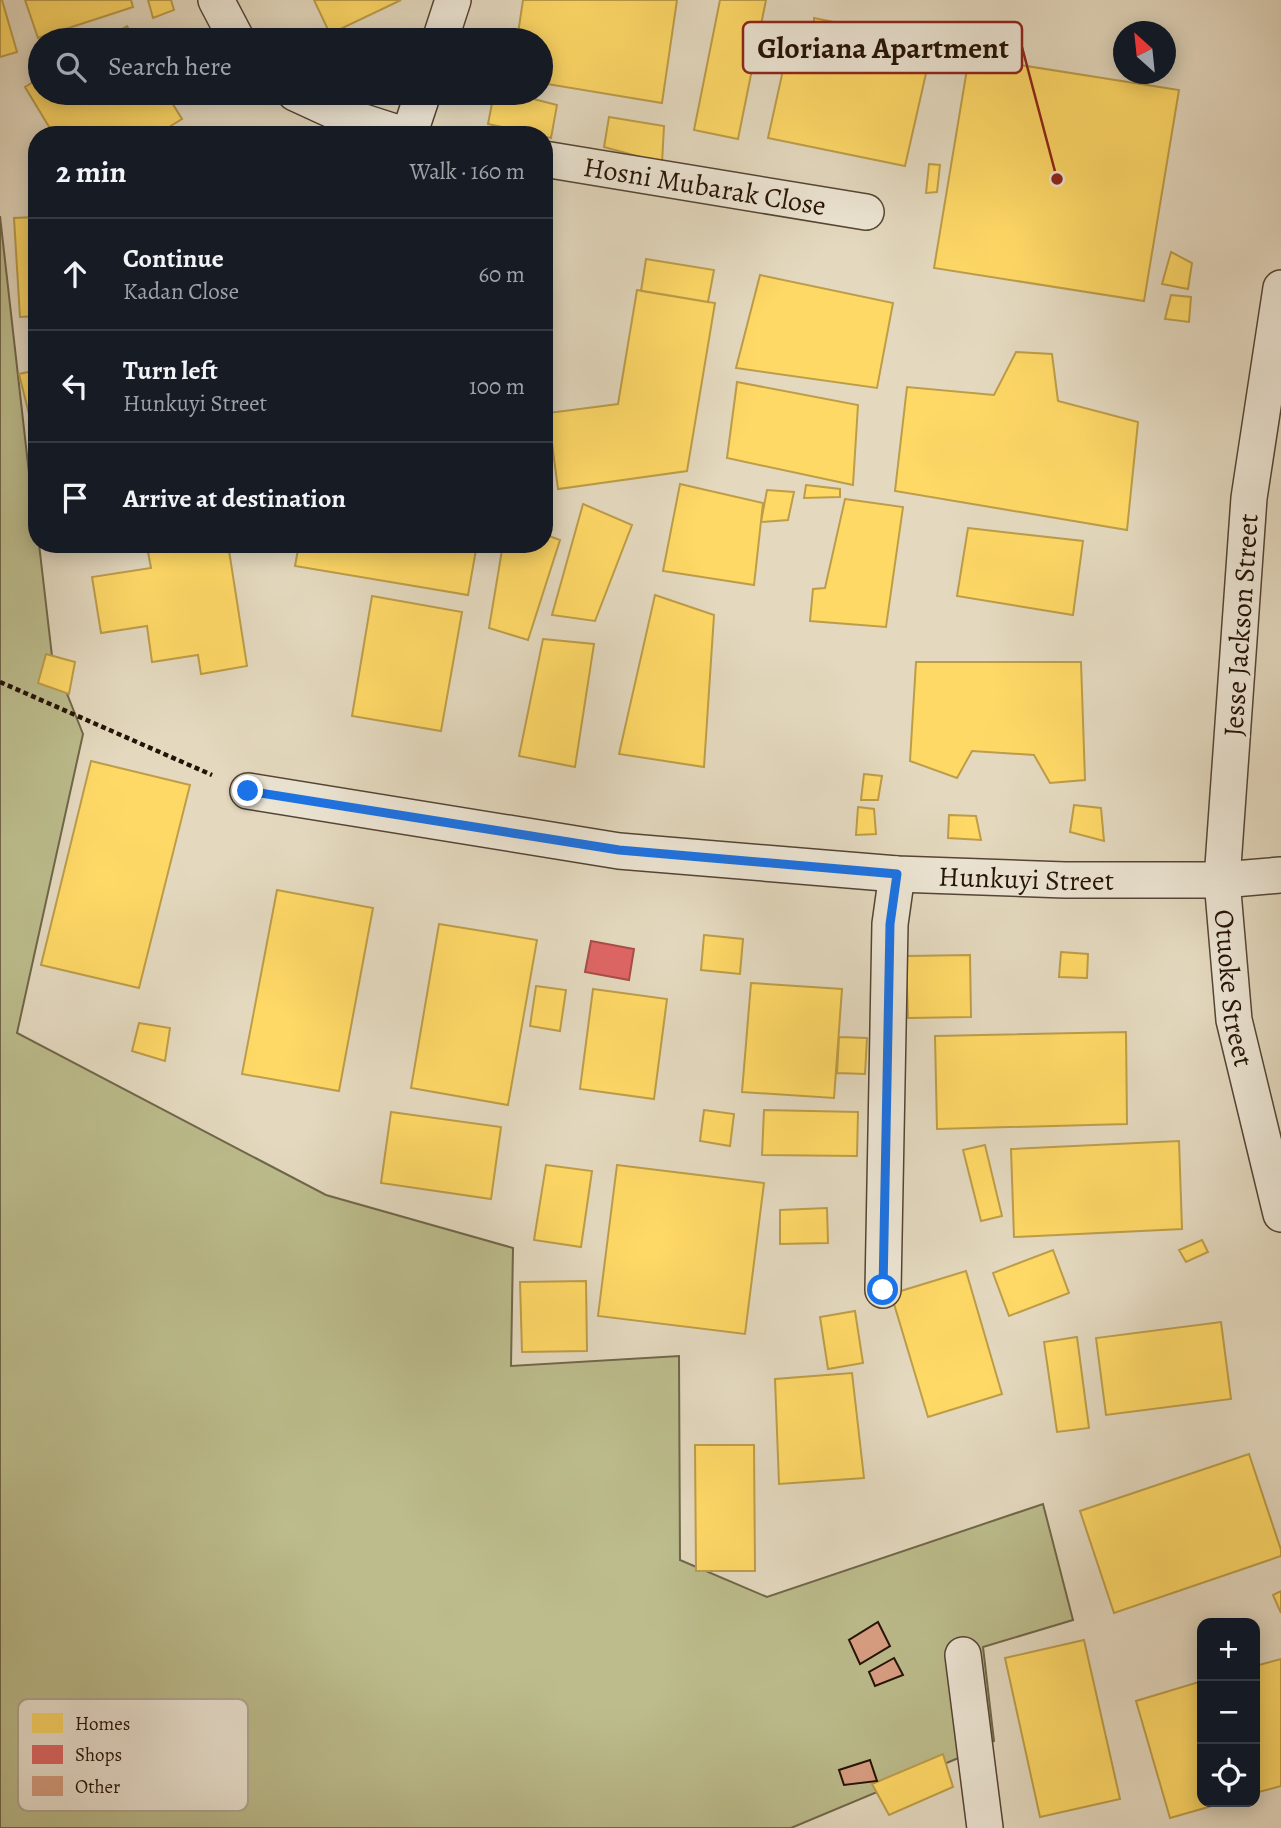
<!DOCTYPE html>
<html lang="en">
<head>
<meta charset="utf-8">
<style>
	:root { --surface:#171b24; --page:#242831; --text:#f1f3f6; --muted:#9ea1a6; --line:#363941 }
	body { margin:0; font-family:Alegreya,serif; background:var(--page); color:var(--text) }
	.controls { position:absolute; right:21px; bottom:21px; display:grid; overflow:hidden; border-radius:14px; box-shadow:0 4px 18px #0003 }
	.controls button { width:63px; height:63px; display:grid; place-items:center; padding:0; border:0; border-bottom:2px solid var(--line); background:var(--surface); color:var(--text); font:35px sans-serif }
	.compass { position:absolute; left:1113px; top:21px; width:63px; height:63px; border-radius:50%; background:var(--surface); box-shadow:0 4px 18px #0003; rotate:333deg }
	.stop { position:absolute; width:21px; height:21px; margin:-16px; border:5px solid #1a73e8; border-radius:50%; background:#fff }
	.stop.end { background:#1a73e8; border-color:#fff; box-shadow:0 2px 7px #0008 }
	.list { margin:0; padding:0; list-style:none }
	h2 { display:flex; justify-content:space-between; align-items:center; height:91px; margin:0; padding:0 28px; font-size:30px }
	h2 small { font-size:23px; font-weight:400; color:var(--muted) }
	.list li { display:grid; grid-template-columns:46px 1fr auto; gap:21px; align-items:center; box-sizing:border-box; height:112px; padding:0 28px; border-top:2px solid var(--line) }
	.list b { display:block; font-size:26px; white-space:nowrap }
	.list p { margin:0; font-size:23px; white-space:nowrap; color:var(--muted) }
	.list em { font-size:23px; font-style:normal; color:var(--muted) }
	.icon { flex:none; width:38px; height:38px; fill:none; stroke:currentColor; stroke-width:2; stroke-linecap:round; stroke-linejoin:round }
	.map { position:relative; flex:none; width:1281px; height:1828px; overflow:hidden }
	.search { position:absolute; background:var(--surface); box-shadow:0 4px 18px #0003; left:28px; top:28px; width:525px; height:77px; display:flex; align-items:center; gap:18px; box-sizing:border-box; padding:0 24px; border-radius:38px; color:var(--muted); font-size:26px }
	.panel { position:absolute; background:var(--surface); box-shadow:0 4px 18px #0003; left:28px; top:126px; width:525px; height:427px; border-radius:28px }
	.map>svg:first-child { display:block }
	.green { fill:#bcbc8c; stroke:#706749; stroke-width:2 }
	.homes { fill:#ffd966; stroke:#bd9d49; stroke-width:2 }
	.shops { fill:#e06666; stroke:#a84d49; stroke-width:2 }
	.building { fill:#d99f83; stroke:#241206; stroke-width:2 }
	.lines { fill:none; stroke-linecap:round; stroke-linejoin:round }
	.minor-casing { stroke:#544434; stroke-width:38 }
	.path { stroke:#241206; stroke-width:4.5; stroke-dasharray:5 3.5; stroke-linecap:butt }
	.minor { stroke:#ede6d5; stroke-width:35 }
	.route { stroke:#1a73e8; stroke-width:9 }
	.labels { text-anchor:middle; stroke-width:7; stroke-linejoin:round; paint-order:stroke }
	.street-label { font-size:28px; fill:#241206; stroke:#ede6d5 }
	.key { fill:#ede6d5; stroke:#b1a697; stroke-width:2 }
	.key-label { font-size:19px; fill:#241206 }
	.leader { fill:none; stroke:#8f2418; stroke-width:2.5 }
	.callout-dot { fill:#8f2418; stroke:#ede6d5; stroke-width:2.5 }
	.callout { fill:#ede6d5; stroke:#8f2418; stroke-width:2.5 }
	.callout-label { font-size:30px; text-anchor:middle; font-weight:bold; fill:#241206 }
</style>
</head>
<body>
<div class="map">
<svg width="1281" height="1828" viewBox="0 0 1281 1828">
	<rect width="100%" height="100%" fill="#e4d9bf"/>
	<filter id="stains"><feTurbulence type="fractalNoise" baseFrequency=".00286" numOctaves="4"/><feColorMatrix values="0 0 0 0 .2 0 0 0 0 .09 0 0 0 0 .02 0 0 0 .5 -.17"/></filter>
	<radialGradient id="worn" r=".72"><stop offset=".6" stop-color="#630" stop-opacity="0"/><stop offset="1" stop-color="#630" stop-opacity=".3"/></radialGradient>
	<path class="green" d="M0 216 37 544H39L52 656 83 734 17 1033 326 1195 513 1248 511 1366 679 1356 680 1560 767 1597 1043 1504 1073 1620 983 1647 994 1741 968 1754 791 1828H0Z"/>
	<path class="homes" d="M0 0H2L17 52 0 57Z
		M25 0H131L133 7 38 38Z
		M148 0H171L174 10 153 18Z
		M314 0H401L330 34Z
		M523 0H677L662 103 541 83V40H517Z
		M720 0H766L738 139 694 130Z
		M814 18 859 27 856 42 814 33Z
		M127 26 135 40H103Z
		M789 43 927 69 905 166 768 138Z
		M969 57 1179 90 1144 301 934 268Z
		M40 78V93H166L182 119 156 135H54L25 87Z
		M361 93H390L386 101Z
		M494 93H510L557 105 551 138 488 124Z
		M609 117 664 126 662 163 604 147Z
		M929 164 940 165 937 192 926 193Z
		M37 217V316L20 317 14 218Z
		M1171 252 1192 263 1188 289 1162 284Z
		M646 259 714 270 708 302 641 291Z
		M760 275 893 303 877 388 736 368Z
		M637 290 715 303 687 471 558 489 548 413 618 404Z
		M1171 295 1191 297 1189 322 1165 319Z
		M1016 352 1052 354 1058 401 1138 422 1127 530 895 491 907 387 994 395Z
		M37 370V416L30 418 19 374Z
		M737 382 858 405 853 485 727 458Z
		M680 484 763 503 754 585 663 571Z
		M806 485 840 489V497L804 498Z
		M767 490 794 492 788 520 761 522Z
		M845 499 903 507 886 627 810 621 813 589 825 588Z
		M583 504 632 525 595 621 552 615Z
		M968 528 1083 541 1073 615 957 596Z
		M544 534 560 540 528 640 489 628 503 544H544Z
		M176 544H228L247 666 201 674 198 655 152 662 147 626 101 633 92 577 151 568 148 552 177 547Z
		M299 544H477L468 595 295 566Z
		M655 595 714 615 704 767 619 754Z
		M372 596 462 612 441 731 352 716Z
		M543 639 594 644 575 767 519 756Z
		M46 654 75 662 69 694 38 683Z
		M916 662H1081L1085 780 1050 783 1034 755 972 751 957 778 910 761Z
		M91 761 190 785 139 988 41 965Z
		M864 774 882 776 878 800H861Z
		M1074 805 1101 808 1104 841 1070 832Z
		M858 807 874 809 876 834 856 835Z
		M949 815 976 816 981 840 948 838Z
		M277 890 373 908 339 1091 242 1074Z
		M439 924 537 940 508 1105 411 1088Z
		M704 935 743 939 740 974 701 970Z
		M1061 952 1088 954 1087 978 1059 977Z
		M970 955 971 1017 908 1018 906 956Z
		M751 983 842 989 834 1098 742 1092Z
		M536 986 566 990 560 1031 530 1026Z
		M593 989 667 999 654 1099 580 1089Z
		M139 1023 170 1028 165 1061 132 1051Z
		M1126 1032 1127 1124 937 1129 935 1036Z
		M839 1037 867 1038 865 1074 837 1073Z
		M704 1110 734 1114 730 1146 700 1141Z
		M764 1110 858 1112 857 1156 762 1155Z
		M391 1112 501 1127 491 1199 381 1183Z
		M1179 1141 1182 1229 1014 1237 1011 1149Z
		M985 1145 1002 1216 981 1221 963 1150Z
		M546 1165 592 1171 581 1247 534 1240Z
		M617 1165 764 1183 745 1334 598 1316Z
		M827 1208 828 1243 780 1244V1210Z
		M1202 1240 1208 1252 1186 1262 1179 1250Z
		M1053 1250 1069 1293 1009 1316 993 1273Z
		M966 1271 1002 1394 928 1417 891 1294Z
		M586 1281 587 1351 522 1352 520 1282Z
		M855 1311 863 1363 828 1369 820 1317Z
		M1221 1322 1231 1399 1106 1415 1096 1338Z
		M1077 1337 1089 1428 1057 1432 1044 1342Z
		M852 1373 864 1478 779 1484 775 1379Z
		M695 1445H754L755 1571H696Z
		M1249 1454 1281 1550V1556L1114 1613 1080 1511Z
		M1281 1591V1613L1273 1595Z
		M1084 1640 1120 1799 1040 1817 1005 1658Z
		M1281 1659V1786L1255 1793V1666Z
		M1202 1681V1802H1226L1170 1818 1136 1701Z
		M943 1754 953 1787 889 1815 872 1784Z"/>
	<path class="shops" d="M591 941 634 949 629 980 585 972Z"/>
	<path class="building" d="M878 1622 890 1646 860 1664 849 1640Z
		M894 1658 903 1675 875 1686 869 1672Z
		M870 1760 877 1781 844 1785 839 1770Z"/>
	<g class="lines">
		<defs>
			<g id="minor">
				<path d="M216 0 237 40"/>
				<path d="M440 40 453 0"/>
				<path d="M295 93 345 116 404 135"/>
				<path d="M409 135 423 93"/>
				<path id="s1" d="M544 159 866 212"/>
				<path id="s2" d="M1281 288 1249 498 1222 880 1234 1020 1281 1214"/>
				<path id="s3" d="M248 791 619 851 897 874 1065 880H1222L1281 875"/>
				<path d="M883 1290 890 924 897 874"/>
				<path d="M963 1655 985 1828"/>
			</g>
		</defs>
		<use href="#minor" class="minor-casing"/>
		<path class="path" d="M0 682 212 775"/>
		<use href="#minor" class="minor"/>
	</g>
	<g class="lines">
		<path class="route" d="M248 791 619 850 897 874 890 924 883 1290"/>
	</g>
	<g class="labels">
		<g class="street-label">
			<text dy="10" stroke="none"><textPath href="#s1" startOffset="163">Hosni Mubarak Close</textPath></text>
			<text transform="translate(1240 625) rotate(-86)" y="10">Jesse Jackson Street</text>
			<text dy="10" stroke="none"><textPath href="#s3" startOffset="784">Hunkuyi Street</textPath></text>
			<text dy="10" stroke="none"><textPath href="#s2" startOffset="704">Otuoke Street</textPath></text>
		</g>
	</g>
	<rect x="18" y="1699" width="230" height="112" rx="10" class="key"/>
	<rect x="32" y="1713" width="31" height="20" fill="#ffd966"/>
	<rect x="32" y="1745" width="31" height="19" fill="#e06666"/>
	<rect x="32" y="1776" width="31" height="20" fill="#d99f83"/>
	<g class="key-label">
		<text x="75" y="1730">Homes</text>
		<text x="75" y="1761">Shops</text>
		<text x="75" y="1793">Other</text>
	</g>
	<path class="leader" d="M1057 179L1022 47"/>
	<circle class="callout-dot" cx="1057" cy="179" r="7"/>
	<rect class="callout" x="743" y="22" width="279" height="51" rx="7"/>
	<g class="callout-label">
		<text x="883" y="58">Gloriana Apartment</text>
	</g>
	<rect width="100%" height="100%" filter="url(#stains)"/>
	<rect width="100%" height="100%" fill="url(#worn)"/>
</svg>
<div class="controls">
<button>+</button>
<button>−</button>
<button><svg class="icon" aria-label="locate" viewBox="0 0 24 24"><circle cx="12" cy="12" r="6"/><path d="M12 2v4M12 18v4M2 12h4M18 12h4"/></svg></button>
</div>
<svg class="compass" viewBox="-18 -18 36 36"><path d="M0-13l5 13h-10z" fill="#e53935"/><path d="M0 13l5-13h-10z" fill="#9ea1a6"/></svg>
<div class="stop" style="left:883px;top:1290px"></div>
<div class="stop end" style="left:248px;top:791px"></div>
<div class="search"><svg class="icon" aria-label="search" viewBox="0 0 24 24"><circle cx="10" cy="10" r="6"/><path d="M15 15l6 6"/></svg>Search here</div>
<section class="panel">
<h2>2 min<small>Walk · 160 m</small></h2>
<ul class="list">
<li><svg class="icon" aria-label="ahead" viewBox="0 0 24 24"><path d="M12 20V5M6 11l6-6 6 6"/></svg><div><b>Continue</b><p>Kadan Close</p></div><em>60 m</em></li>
<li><svg class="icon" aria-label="left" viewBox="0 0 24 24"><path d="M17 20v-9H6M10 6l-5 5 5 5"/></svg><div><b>Turn left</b><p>Hunkuyi Street</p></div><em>100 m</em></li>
<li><svg class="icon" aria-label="arrive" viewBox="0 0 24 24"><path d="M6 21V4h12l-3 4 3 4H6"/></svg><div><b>Arrive at destination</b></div></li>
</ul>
</section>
</div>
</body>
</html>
